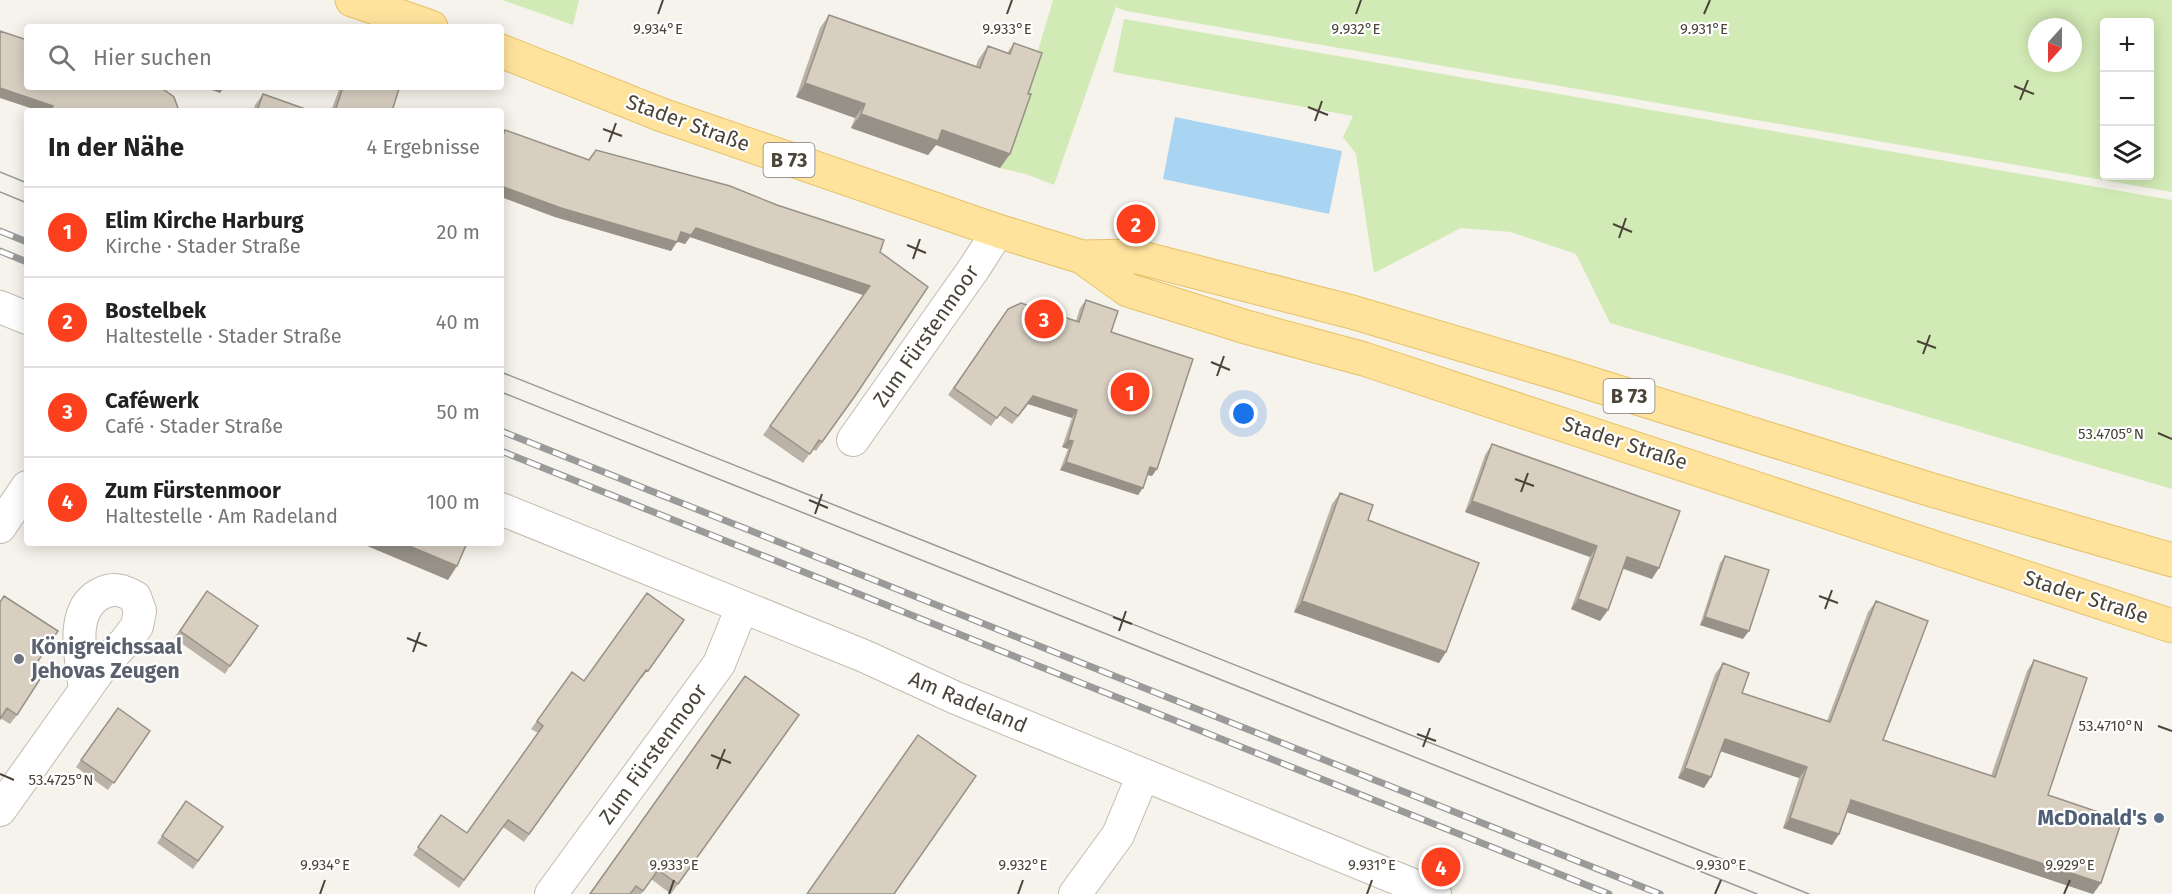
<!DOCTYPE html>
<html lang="de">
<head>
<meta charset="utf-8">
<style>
	:root { --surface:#fff; --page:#f2f2f2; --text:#222; --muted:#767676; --line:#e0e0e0; --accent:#fc3f1d }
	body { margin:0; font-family:"Fira Sans",sans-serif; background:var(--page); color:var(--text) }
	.controls { position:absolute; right:18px; top:18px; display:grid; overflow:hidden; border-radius:6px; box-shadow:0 3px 15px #0003 }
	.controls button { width:54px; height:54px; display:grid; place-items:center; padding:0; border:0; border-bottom:2px solid var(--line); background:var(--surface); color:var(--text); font:30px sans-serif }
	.compass { position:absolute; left:2028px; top:18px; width:54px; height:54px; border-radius:50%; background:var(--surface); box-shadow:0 3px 15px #0003; rotate:201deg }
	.you { position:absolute; left:1244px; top:414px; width:21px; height:21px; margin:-15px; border:4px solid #fff; border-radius:50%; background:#1a73e8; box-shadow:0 0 0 9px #1a73e833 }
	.badge { display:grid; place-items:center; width:39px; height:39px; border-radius:50%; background:var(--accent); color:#fff; font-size:20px; font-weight:700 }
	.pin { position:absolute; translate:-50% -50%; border:3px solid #fff; box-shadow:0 2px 6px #0006 }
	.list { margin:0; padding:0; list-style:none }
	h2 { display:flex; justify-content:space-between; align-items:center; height:78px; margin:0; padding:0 24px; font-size:26px }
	h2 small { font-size:20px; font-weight:400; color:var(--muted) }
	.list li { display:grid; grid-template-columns:39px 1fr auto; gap:18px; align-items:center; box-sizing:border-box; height:90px; padding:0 24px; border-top:2px solid var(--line) }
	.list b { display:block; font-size:22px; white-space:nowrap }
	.list p { margin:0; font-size:20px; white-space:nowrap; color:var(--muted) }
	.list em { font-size:20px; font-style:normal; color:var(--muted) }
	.icon { flex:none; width:33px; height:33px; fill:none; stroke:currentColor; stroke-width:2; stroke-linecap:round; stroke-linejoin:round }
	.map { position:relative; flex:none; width:2172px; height:894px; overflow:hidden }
	.search { position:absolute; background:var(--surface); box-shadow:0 3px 15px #0003; left:24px; top:24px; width:480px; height:66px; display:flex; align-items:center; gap:15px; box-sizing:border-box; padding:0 21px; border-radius:6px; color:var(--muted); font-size:22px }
	.panel { position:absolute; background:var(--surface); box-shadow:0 3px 15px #0003; left:24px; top:108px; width:480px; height:438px; border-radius:6px }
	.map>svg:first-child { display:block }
	.green { fill:#d2eab5; fill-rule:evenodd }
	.water { fill:#a9d4f2 }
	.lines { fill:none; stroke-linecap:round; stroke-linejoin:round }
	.minor-casing { stroke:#c2bbae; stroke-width:34 }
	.major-casing { stroke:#e6c16a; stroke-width:35 }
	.minor { stroke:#fff; stroke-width:32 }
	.major { stroke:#ffe39c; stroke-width:33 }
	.tram { stroke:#9a9a9a; stroke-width:1.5 }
	.rail-casing { stroke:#9a9a9a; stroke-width:7 }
	.rail { stroke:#fff; stroke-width:4.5; stroke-dasharray:14; stroke-linecap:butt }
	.wall { fill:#bab2a6 }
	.shaded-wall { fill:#979187 }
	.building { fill:#d8cfc1; stroke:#979187; stroke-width:1.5 }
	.ticks { fill:none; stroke:#4b4439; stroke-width:2 }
	.worship-dot { fill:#6b7280; stroke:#fff; stroke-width:2 }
	.service-dot { fill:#5c6f8a; stroke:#fff; stroke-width:2 }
	.labels { text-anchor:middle; stroke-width:4.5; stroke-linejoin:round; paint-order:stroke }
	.shield { fill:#fff; stroke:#817c74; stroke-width:1.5 }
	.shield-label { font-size:20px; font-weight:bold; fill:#4b4439 }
	.street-label { font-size:21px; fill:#4b4439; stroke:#fff }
	.worship-label { font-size:21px; font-weight:bold; fill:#5b616d; stroke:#fff; text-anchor:start }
	.service-label { font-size:21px; font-weight:bold; fill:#4e5e75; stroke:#fff; text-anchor:end }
	.ticks-label { font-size:15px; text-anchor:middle; fill:#4b4439; stroke:#fff; stroke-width:4.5; stroke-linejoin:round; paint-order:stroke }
</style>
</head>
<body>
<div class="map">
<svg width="2172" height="894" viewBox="0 0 2172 894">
	<rect width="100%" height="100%" fill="#f6f3ec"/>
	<path class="green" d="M502 0H579L573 25Z
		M1053 0H2172V192L1126 11 1116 7 1054 185 1026 174 1000 168 1021 108ZM2104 22H2150V176H2104ZM2037 27H2073V63H2037Z
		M1124 19 2172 200V489L1610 323 1576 254 1511 232 1461 228 1374 273 1356 154 1343 137 1353 116 1113 72Z"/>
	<path class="water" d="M1175 117 1342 151 1329 214 1163 179Z"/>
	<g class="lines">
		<defs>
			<path id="minor" d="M0 307 27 318
				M853 440 975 267 998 231
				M501 509 864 656 956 698 1435 894
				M0 527 27 487
				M0 810 103 665 126 641 137 626 140 611 135 597C123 590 113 587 100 594 68 611 82 661 85 690
				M551 894 719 664 742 607
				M1075 894 1118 835 1143 775"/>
			<path id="major" d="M352 0 431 27
				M501 51 662 115 998 231 1082 257 1134 256 1352 312 1557 373 1932 490 2172 560
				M1082 257 1128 290 1246 327 1364 359 2172 626"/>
		</defs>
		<use href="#minor" class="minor-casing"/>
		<use href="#major" class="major-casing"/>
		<use href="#minor" class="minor"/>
		<use href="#major" class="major"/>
		<path class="tram" d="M0 172 27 183
			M0 192 27 203
			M501 372 1809 894
			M501 392 1757 894"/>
		<defs>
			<path id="rail" d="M0 231 27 242
				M0 251 27 262
				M501 431 1660 894
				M501 451 1609 894"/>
		</defs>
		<use href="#rail" class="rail-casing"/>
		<use href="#rail" class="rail"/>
	</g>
	<path class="wall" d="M829 15 976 66 978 60 988 46 1007 53 1014 43 1028 94 1010 154 1000 168 936 145 928 155 851 128 855 118 796 97 820 28Z
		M340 87H393L392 111H331Z
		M263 94 311 111H253L255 105Z
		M505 130 589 160 880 252 849 405 816 451 813 449 803 463 763 435 863 295 690 237 685 244 677 241 671 251 555 217 501 197V136Z
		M1086 300 1111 332 1152 476 1147 475 1138 495 1060 470 1068 449 1062 447 1072 418 1028 404 1012 424 999 415 991 426 948 395 1008 309 1076 321 1080 308Z
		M1492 444 1652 579 1623 569 1608 610 1600 621 1571 609 1590 557 1465 512 1485 455Z
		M1340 493 1368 520 1446 652 1439 663 1294 612 1332 504Z
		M1725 556 1743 639 1700 625 1720 563Z
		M207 591 230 666 225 674 174 638Z
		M1876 601 1883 740 1991 776 2027 671 2034 660 2048 795 2101 883 2093 894 1847 812 1839 834 1832 845 1783 828 1799 778 1721 751 1704 788 1678 778 1715 674 1723 663 1742 693 1827 721 1868 612Z
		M684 620 642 678 641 677 524 842 503 827 459 888 413 855 441 815 467 833 538 733 531 729 572 672 584 681Z
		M34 667 17 715 10 724 0 718Z
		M745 676 799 715 671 894 651 879 641 894H589Z
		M118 708 150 731 108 790 76 767Z
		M186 801 223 827 193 869 157 843Z"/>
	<path class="shaded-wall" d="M805 83 865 104 855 118 796 97Z
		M204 87H218L223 89 220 93Z
		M0 88 53 106 50 111H39L0 98Z
		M861 114 942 130 1010 154 1000 168 936 145 928 155 851 128Z
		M501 186 677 242 671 251 555 217 501 197Z
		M696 228 870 286 863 295 690 237 685 244 675 241 681 232Z
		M1033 396 1077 410 1072 418 1028 404 1012 424Z
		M1068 440 1073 441 1068 449 1062 447Z
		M1066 462 1143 488 1138 495 1060 470Z
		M1150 467 1157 469 1152 476 1145 474Z
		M1472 501 1597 546 1590 557 1465 512Z
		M360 543H402L457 566 448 580Z
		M1627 557 1659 568 1652 579 1620 567Z
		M1578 599 1608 610 1600 621 1571 609Z
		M1302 601 1446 652 1439 663 1294 612Z
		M1705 617 1749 631 1743 639 1700 625Z
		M1725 739 1807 767 1799 778 1717 750Z
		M1685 768 1711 777 1704 788 1678 778Z
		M1851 800 2101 883 2093 894 1843 811Z
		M1790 818 1839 834 1832 845 1783 828Z"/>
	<path class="building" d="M829 15 980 68 988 46 1010 54 1014 43 1042 53 1028 94H1031L1010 154 942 130 938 141 861 114 865 104 805 83Z
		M0 31 27 40V87H160L174 97 179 111H51L53 106 0 88Z
		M343 87H393L399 89 392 111H335Z
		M263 94 311 111H257Z
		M505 130 589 160 596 150 730 186 777 205 884 240 880 252 928 287 855 396 822 442 819 440 810 454 770 426 870 286 696 228 691 235 681 232 677 242 561 208 501 186V141Z
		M1086 300 1118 311 1111 332 1193 359 1157 469 1150 467 1143 488 1066 462 1073 441 1068 440 1077 410 1033 396 1018 416 1005 407 997 418 954 388 1008 309 1021 303 1079 322Z
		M1492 444 1680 511 1659 568 1627 557 1608 610 1578 599 1597 546 1472 501Z
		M1340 493 1373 505 1368 520 1479 563 1446 652 1302 601Z
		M402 543H467L457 566Z
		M1725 556 1769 570 1749 631 1705 617Z
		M207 591 258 626 230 666 180 631Z
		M647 593 684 620 648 671 646 670 529 834 508 820 464 880 418 847 441 815 467 833 543 726 537 721 572 672 584 681Z
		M4 596 58 631 34 667 44 673 17 715 7 708 0 719V602Z
		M1876 601 1928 621 1883 740 1995 777 2034 660 2087 678 2048 795 2122 820 2101 883 1851 800 1839 834 1790 818 1807 767 1725 739 1711 777 1685 768 1723 663 1749 673 1742 693 1830 722Z
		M745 676 799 715 678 884 658 870 643 891 636 886 630 894H590Z
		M118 708 150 731 114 783 81 760Z
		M918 735 976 776 894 894H807Z
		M186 801 223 827 198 861 162 836Z"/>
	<path class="ticks" d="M658 14 663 0M1007 14 1012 0M1356 14 1361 0M1704 14 1710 0M2014 86 2034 94M2020 100 2028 80M1308 107 1328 115M1315 121 1322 101M603 129 622 136M609 142 616 123M1613 224 1632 232M1619 238 1626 218M907 245 926 253M913 259 920 239M1917 341 1936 348M1923 354 1930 335M1211 362 1230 370M1217 376 1224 356M2158 433 2172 439M1515 479 1534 486M1521 492 1528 473M809 500 828 508M815 514 822 494M1819 596 1838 603M1825 609 1832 590M1113 617 1132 624M1119 631 1126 611M407 638 427 646M413 652 420 632M2158 726 2172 731M1417 734 1436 741M1423 747 1430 728M711 755 731 763M717 769 725 749M0 774 14 780M320 894 325 880M669 894 674 880M1018 894 1023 880M1367 894 1372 880M1715 894 1721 880M2064 894 2070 880"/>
	<circle class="worship-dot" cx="19" cy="659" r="6"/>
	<circle class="service-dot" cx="2159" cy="818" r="6"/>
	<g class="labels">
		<g class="shield">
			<rect x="763.5" y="143" width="51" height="34" rx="4.5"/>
			<rect x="1603.5" y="379" width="51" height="34" rx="4.5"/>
		</g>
		<g class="shield-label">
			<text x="789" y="167">B 73</text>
			<text x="1629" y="403">B 73</text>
		</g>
		<g class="street-label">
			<text transform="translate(688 123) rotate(20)" y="7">Stader Straße</text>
			<text transform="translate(926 336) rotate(-55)" y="7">Zum Fürstenmoor</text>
			<text transform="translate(1625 443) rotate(18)" y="7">Stader Straße</text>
			<text transform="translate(2086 597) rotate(18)" y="7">Stader Straße</text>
			<text transform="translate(968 702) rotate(23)" y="7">Am Radeland</text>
			<text transform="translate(653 754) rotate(-54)" y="7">Zum Fürstenmoor</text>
		</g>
		<g class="worship-label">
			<text x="31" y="654">Königreichssaal<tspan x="31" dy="24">Jehovas Zeugen</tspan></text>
		</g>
		<g class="service-label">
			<text x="2147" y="825">McDonald's</text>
		</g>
	</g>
	<g class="ticks-label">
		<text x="658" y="34">9.934°E</text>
		<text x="1007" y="34">9.933°E</text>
		<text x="1356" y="34">9.932°E</text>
		<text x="1704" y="34">9.931°E</text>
		<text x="2111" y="439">53.4705°N</text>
		<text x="2111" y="731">53.4710°N</text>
		<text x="61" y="785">53.4725°N</text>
		<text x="325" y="870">9.934°E</text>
		<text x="674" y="870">9.933°E</text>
		<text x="1023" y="870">9.932°E</text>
		<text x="1372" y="870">9.931°E</text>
		<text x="1721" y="870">9.930°E</text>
		<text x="2070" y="870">9.929°E</text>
	</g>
</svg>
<div class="controls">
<button>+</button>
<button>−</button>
<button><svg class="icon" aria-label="layers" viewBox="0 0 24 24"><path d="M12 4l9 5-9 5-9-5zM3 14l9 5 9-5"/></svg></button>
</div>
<svg class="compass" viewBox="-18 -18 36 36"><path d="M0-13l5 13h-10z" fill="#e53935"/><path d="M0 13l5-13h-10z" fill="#767676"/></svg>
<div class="you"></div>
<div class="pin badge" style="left:1130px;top:392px">1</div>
<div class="pin badge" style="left:1136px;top:224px">2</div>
<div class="pin badge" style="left:1044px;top:319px">3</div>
<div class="pin badge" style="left:1441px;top:867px">4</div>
<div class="search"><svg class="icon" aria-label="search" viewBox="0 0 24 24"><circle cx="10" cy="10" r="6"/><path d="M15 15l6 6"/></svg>Hier suchen</div>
<section class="panel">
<h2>In der Nähe<small>4 Ergebnisse</small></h2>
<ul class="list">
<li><span class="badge">1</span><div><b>Elim Kirche Harburg</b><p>Kirche · Stader Straße</p></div><em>20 m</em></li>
<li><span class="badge">2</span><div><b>Bostelbek</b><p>Haltestelle · Stader Straße</p></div><em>40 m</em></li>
<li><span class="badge">3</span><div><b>Caféwerk</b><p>Café · Stader Straße</p></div><em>50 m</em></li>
<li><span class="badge">4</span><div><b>Zum Fürstenmoor</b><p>Haltestelle · Am Radeland</p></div><em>100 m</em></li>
</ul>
</section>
</div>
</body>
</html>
